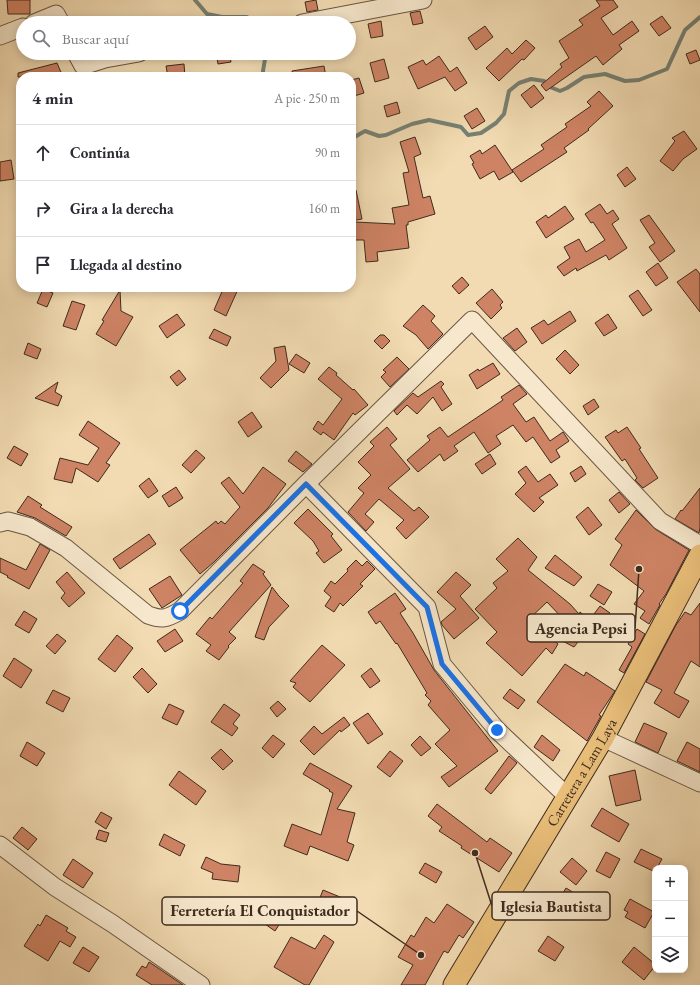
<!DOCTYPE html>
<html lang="es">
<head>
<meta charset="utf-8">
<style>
	:root { --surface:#fff; --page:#f2f2f3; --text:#2b2b33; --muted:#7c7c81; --line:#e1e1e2 }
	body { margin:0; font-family:"EB Garamond",serif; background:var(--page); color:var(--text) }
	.controls { position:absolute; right:12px; bottom:12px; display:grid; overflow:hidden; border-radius:8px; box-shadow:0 2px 10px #0003 }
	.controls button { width:36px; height:36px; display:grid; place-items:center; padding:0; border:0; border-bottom:1px solid var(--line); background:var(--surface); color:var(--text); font:20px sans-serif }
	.stop { position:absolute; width:12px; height:12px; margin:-9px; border:3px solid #1a73e8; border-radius:50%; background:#fff }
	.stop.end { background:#1a73e8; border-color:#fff; box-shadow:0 1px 4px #0008 }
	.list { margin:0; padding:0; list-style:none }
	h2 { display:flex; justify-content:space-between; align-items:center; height:52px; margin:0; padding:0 16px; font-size:17px }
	h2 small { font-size:13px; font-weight:400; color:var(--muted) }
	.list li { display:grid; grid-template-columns:26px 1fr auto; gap:12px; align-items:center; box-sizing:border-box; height:56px; padding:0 16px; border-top:1px solid var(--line) }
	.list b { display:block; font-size:15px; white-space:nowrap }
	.list em { font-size:13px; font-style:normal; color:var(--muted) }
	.icon { flex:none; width:22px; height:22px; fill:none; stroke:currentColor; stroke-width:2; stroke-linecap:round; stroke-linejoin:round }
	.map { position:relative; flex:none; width:700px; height:985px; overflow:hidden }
	.search { position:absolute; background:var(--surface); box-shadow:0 2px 10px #0003; left:16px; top:16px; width:340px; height:44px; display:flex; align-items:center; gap:10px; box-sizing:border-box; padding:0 14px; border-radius:22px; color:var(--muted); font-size:15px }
	.panel { position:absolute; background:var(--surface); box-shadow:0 2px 10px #0003; left:16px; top:72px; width:340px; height:220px; border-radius:16px }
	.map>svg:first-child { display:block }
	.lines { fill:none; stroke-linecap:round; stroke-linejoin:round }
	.stream { stroke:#768174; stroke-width:4 }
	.building { fill:#ce8364; stroke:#3e2b1e }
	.minor-casing { stroke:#6b5743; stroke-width:19 }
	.major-casing { stroke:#3e2b1e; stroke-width:23 }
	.minor { stroke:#f7e8cd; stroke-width:17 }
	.major { stroke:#e9be79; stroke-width:21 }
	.route { stroke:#1a73e8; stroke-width:5 }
	.labels { text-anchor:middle; stroke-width:3; stroke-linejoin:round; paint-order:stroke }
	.street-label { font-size:15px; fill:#3e2b1e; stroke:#f7e8cd }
	.leader { fill:none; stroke:#3e2b1e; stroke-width:1.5 }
	.callout-dot { fill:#3e2b1e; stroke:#f7e8cd; stroke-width:1.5 }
	.callout { fill:#f7e8cd; stroke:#3e2b1e; stroke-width:1.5 }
	.callout-label { font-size:16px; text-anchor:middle; font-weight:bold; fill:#3e2b1e }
</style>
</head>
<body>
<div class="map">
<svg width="700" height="985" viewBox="0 0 700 985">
	<rect width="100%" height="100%" fill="#f2dbb2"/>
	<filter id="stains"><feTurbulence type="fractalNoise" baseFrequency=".005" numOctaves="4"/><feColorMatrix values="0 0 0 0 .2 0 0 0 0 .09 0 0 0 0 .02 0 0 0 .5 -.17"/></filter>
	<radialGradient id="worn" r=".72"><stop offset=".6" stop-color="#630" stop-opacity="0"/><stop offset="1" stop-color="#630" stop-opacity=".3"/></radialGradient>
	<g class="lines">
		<path class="stream" d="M195 0 207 14 222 17H247L254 23
			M263 77V71L266 53
			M351 139 365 131 379 136 386 135 412 124 429 120 461 127 468 135 481 133 496 123 504 114 509 91 519 83 531 79 544 81 550 87 560 91 567 88 584 77 605 74 625 81 639 80 667 69 685 30 700 17"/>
	</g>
	<path class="building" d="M7 0H30V14H8Z
		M316 0 318 10 307 12 305 2Z
		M596 0H613L618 7 601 18 613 35 632 21 639 31 619 45 622 49 603 65 596 56 546 91 541 85 562 67 560 64 569 58 559 41 583 25 579 20 600 6Z
		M420 11 423 23 413 25 410 13Z
		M662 16 671 28 659 36 650 24Z
		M381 21 383 36 371 38 368 24Z
		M485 26 493 37 476 50 468 38Z
		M526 40 535 48 524 60 522 59 499 81 486 68 507 48 512 54Z
		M696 50 700 60 690 64 686 54Z
		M216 53H229L231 62 218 64Z
		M439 56 450 72 457 67 467 83 455 91 445 77 418 89 408 67 423 60 426 65Z
		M384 59 389 78 375 82 370 63Z
		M57 63 63 77H18V73Z
		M184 64 185 77H168L166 66Z
		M324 66 326 77H293L292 71Z
		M359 78 364 93 351 97V80Z
		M534 85 544 98 531 108 521 95Z
		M599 91 613 106 588 129 589 130 564 148 567 152 521 182 512 170 544 149 541 145 567 127 565 124 591 106 587 102Z
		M397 102 400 113 387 117 384 106Z
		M477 108 485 121 472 129 464 116Z
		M684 131 697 149 683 159 673 171 660 161 675 141 672 138Z
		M415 137 421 154 414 157 423 198 430 196 435 214 408 222V225H406L409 248 377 252 378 261 366 262 364 240H354L355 222 395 224 392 208 409 205 403 173 409 172 400 142Z
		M495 145 513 172 499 180 494 171 480 179 472 164 474 163 470 156 480 150 482 154Z
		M11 160 14 179 0 181V162Z
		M627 167 636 179 625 187 617 175Z
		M351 190H356L362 219 351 221Z
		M600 204 607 214 613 210 619 219 612 224 627 248 609 260 606 255 577 271 576 268 564 276 557 267 570 258 564 247 579 239 586 252 605 240 593 222 591 223 585 214Z
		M565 206 574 219 546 238 536 222 546 215 548 218Z
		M649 215 675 251 660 262 649 247 655 243 640 220Z
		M658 263 668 278 656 286 646 272Z
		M696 269 700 274V312L677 282Z
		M462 277 469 285 459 294 452 286Z
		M224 287H239L226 316 214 310Z
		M43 289 53 293 47 307 37 303Z
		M492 289 503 302 500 305 502 308 491 319 476 303Z
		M120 290 121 311 133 317 116 346 96 334 104 321 102 320Z
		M638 290 652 310 643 316 629 296Z
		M72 301 85 305 76 330 63 326Z
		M423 305 435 316 431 321 443 334 428 349 416 335 403 326Z
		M570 311 576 321 542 344 531 328 544 320 548 325Z
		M177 314 185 325 167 338 159 326Z
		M608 314 617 328 604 336 595 323Z
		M517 328 527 342 515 351 503 338Z
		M214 329 231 337 227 346 209 338Z
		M380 335H384L390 341 382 349 374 341Z
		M28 343 41 349 37 359 24 354Z
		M285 346 289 370 271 388 260 378 276 361 274 348Z
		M565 350 579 365 570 374 556 359Z
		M296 354 310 363 304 373 289 364Z
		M397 357 409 369 390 387 381 377 386 372 383 370Z
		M493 363 500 374 477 389 469 375 478 369 479 371Z
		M329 367 337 373 336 375 353 390 354 389 368 405 355 415 353 413 334 440 323 432 321 435 313 429 318 421 323 425 342 399 318 379Z
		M179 370 186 379 177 386 170 377Z
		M441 381 444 384 441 387 452 404 442 411 433 397 417 414 407 405 397 415 394 411 413 393 418 397Z
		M58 382 55 392 62 396 58 406 35 398Z
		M519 385 527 394 513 404 526 422 534 417 550 441 563 432 569 441 556 450 560 457 551 463 533 437 526 442 513 425 496 436 501 444 488 453 474 432 454 446 458 451 444 461 440 454 418 472 407 460 430 440 427 436 440 427 448 437 503 400 501 397Z
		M594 399 599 407 588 415 583 406Z
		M252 412 262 427 248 437 238 422Z
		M88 421 120 443 106 463 110 465 98 482 76 468 72 483 54 479 60 458 88 465 99 448 79 435Z
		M387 427 397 439 390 445 410 469 388 488 414 511 419 507 429 517 406 539 396 528 404 520 379 499 365 514 374 522 366 531 348 512 364 493 358 488 371 475 358 462 374 446 370 442Z
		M627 427 641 448 639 449 658 478 643 488 635 480 637 478 625 459 622 461 605 437 616 430 618 433Z
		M14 446 28 454 21 466 7 458Z
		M196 450 205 458 191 473 182 465Z
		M296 451 312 464 303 472 288 461Z
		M490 454 496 464 482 474 475 464Z
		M526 466 538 482 550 474 558 485 539 498 544 502 534 512 515 494 526 483 518 472Z
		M581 466 586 474 575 482 570 473Z
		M263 467 286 484 268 508 214 562 200 574 180 550 216 521 218 524 221 521 225 524 240 507 221 483 229 477 243 494Z
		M149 478 158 491 148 498 139 486Z
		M176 487 183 498 169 507 162 496Z
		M700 488V528L699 533 675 519 681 510 682 511Z
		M619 492 630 504 619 513 609 500Z
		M28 496 42 505 40 507 72 527 66 536 35 518 17 512Z
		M588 507 602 525 589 535 576 517Z
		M308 509 333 534 331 536 342 550 324 563 316 553 319 551 313 541 294 523Z
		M636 510 655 529 689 550 666 594 659 604 660 605 649 624 640 618 645 611 634 604 644 591 610 565 622 545 615 539Z
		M149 534 156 544 120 569 113 559Z
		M518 538 537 557 528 570 570 604 579 614 580 612 593 623 574 647 553 636 566 622 547 602 528 620 558 644 552 654 546 648 522 676 486 643 497 632 475 609 497 588 493 583 508 571 496 559Z
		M40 544 50 550 29 589 7 577 8 576 0 572V558L26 570Z
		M555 555 582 577 574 586 545 568Z
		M356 560 362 566 367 561 375 569 360 584 363 586 343 606 340 603 334 612 325 606 331 597 324 591 331 581 335 584 348 571 347 569Z
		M253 564 265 572 263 574 271 585 229 632 236 638 228 646 229 647 219 660 206 651 211 645 196 634 210 617 212 619 243 583 240 581Z
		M67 572 85 593 69 607 61 598 65 593 56 582Z
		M456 572 471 585 460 596 479 618 454 639 442 625 441 622 456 609 437 592Z
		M170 576 182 595 162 608 149 589Z
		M598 584 612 592 604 605 590 596Z
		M272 587 279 596 289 606 269 627 264 640 255 637Z
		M395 593 406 609 400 613 413 633 434 670 498 751 449 787 441 777 457 766 435 744 450 730 428 705 431 701 425 695 427 693 397 643 396 644 380 621 376 624 368 612Z
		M700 603V667L691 661 674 693 689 701 679 718 654 703 662 690 646 682 676 625 685 612 691 615Z
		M600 606 610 613 600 624 591 618Z
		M24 611 37 619 29 633 15 625Z
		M175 629 183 641 165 652 157 641Z
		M637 629 645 634 624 673 619 670 632 647 628 644Z
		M57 634 66 641 55 654 46 646Z
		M117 635 133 648 115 672 98 659Z
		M322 645 345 665 310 702 293 687 296 683 290 681Z
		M14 658 32 670 21 688 3 676Z
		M565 664 584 676 586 672 615 691 599 715 601 716 587 741 537 702Z
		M142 668 157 684 148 693 133 677Z
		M371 668 380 681 370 688 361 676Z
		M510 689 525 700 518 709 503 698Z
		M53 690 70 698 63 712 46 703Z
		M278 701 286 709 277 717 270 708Z
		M169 704 184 711 177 725 162 718Z
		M224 704 240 715 233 724 238 728 232 736 211 722Z
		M368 713 383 734 368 744 353 723Z
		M344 717 350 725 341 732 340 730 314 755 300 741 314 726 322 734Z
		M644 723 667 733 658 753 635 742Z
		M273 735 285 744 273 758 262 748Z
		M542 735 560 750 553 761 534 747Z
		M420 736 431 748 421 756 411 745Z
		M27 742 45 753 37 766 20 756Z
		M687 742 700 749V772L677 761Z
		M221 749 233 761 223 770 211 758Z
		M390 751 403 761 390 777 377 767Z
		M509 756 517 763 491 794 485 789Z
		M310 763 352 786 337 809 355 813 347 842 354 845 348 861 310 846 307 855 284 846 292 824 321 835 333 793 329 791 330 790 303 774Z
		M635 770 641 800 616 806 609 776Z
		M179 771 206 791 196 805 169 785Z
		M437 804 487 842 490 838 512 853 499 872 461 848 462 846 439 831 442 827 428 816Z
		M602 808 629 824 619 842 591 826Z
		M101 812 112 818 106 829 95 822Z
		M22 827 37 839 28 850 13 838Z
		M99 830 109 833 106 842 96 839Z
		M164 834 185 845 180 856 159 845Z
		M641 849 662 859 657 868H655V872L634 862Z
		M606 852 620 859 610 878 596 871Z
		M206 857 221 864 240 866 238 882 212 879 213 873 201 868Z
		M572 858 587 871 576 885 560 872Z
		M73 859 93 873 83 888 63 875Z
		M425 863 442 872 436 883 419 873Z
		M566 888 589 902 578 919 556 905Z
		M323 890 345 899 337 921 314 913Z
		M630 899 654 912 645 928 625 917 628 912 624 910Z
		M447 904 474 922 463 938 459 935 448 953 444 951 425 985H401L413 965 398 957 411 935 414 937 426 917 434 923Z
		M268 907 284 917 275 931 259 920Z
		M46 915 68 928 66 931 76 937 70 947 60 941 48 961 24 946 38 924 40 926Z
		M324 935 334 942 309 985H305L274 967 291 937 315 949Z
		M548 936 564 947 555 961 538 951Z
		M83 947 99 957 89 972 73 963Z
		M634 947 655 964V966L644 980 622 962Z
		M149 962 161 970 183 985H152L136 975 142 966 146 968Z"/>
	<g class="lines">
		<defs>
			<path id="minor" d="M34 23 56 14 61 23
				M302 23 423 0
				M0 36 23 27
				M76 53 83 66 105 59 139 53
				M306 484 472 320 660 521 700 545
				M0 523 8 521 30 527 66 548 148 615C162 620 166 619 180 611L306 484 427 607 442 664 497 730 568 797
				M603 738 700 783
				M0 845 55 887 113 924 201 985"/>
			<g id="major">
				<path id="s1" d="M454 985 603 738 700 555"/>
			</g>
		</defs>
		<use href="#minor" class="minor-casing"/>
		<use href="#major" class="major-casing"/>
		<use href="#minor" class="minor"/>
		<use href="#major" class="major"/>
	</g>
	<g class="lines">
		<path class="route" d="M180 611 306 484 427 607 442 664 497 730"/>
	</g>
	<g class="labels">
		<g class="street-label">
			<text dy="5" stroke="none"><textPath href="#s1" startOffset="248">Carretera a Lam Laya</textPath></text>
		</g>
	</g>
	<path class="leader" d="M639 569L635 628M475 853L492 906M421 955L357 911"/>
	<g class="callout-dot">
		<circle cx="639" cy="569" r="4"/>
		<circle cx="475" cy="853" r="4"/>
		<circle cx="421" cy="955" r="4"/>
	</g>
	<g class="callout">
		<rect x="527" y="614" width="108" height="28" rx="4"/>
		<rect x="492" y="892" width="118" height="28" rx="4"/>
		<rect x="162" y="897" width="195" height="28" rx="4"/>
	</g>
	<g class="callout-label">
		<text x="581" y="634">Agencia Pepsi</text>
		<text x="551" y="912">Iglesia Bautista</text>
		<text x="260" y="916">Ferretería El Conquistador</text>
	</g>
	<rect width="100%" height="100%" filter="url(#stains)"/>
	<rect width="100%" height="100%" fill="url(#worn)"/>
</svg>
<div class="controls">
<button>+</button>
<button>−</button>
<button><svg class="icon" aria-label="layers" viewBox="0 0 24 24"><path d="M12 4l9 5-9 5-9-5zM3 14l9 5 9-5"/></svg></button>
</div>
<div class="stop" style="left:180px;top:611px"></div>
<div class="stop end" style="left:497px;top:730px"></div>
<div class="search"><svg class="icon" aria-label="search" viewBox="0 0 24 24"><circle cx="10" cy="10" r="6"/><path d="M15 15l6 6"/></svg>Buscar aquí</div>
<section class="panel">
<h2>4 min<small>A pie · 250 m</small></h2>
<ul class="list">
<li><svg class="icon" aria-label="ahead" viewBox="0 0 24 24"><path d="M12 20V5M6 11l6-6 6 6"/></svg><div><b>Continúa</b></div><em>90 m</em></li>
<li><svg class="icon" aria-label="right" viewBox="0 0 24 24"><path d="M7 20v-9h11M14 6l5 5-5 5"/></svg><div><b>Gira a la derecha</b></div><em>160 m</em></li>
<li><svg class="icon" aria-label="arrive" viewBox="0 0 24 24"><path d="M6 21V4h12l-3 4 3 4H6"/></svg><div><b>Llegada al destino</b></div></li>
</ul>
</section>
</div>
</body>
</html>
